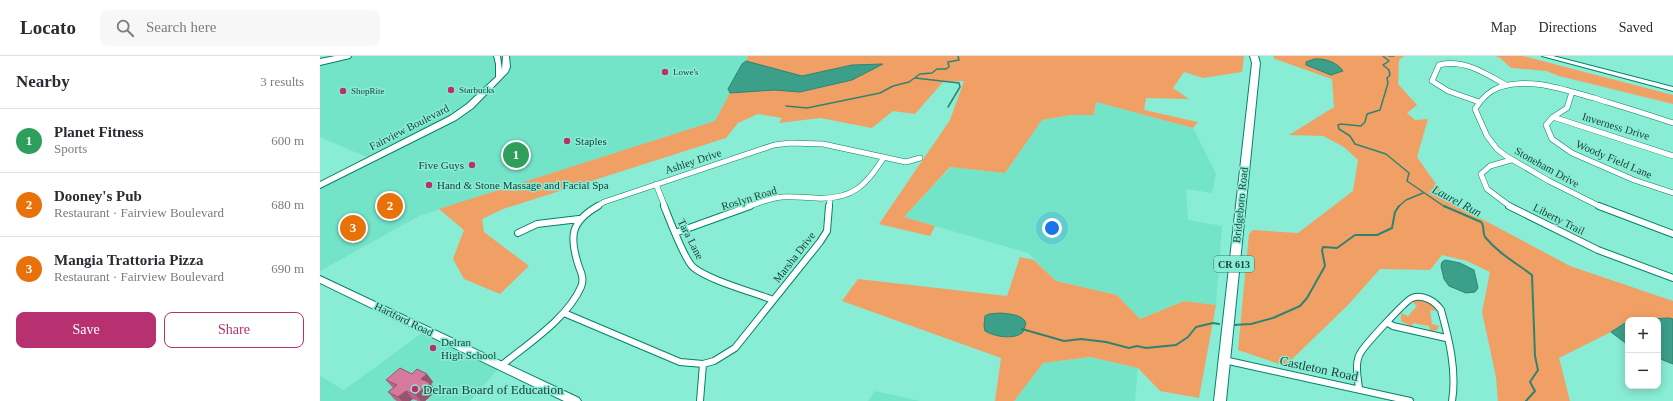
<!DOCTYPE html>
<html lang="en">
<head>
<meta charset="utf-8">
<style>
	:root { --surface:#fff; --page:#f7f7f7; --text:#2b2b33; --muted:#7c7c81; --line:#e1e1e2; --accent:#b73070 }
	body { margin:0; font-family:Georgia,serif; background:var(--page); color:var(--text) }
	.controls { position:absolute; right:12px; bottom:12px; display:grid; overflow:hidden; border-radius:8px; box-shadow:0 2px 10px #0003 }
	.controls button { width:36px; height:36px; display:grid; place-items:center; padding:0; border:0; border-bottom:1px solid var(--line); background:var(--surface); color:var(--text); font:20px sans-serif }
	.you { position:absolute; left:732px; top:172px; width:14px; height:14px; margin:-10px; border:3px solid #fff; border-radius:50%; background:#1a73e8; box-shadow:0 0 0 6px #1a73e833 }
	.badge { display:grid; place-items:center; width:26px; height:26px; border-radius:50%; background:var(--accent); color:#fff; font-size:13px; font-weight:700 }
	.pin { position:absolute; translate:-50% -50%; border:2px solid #fff; box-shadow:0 1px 4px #0006 }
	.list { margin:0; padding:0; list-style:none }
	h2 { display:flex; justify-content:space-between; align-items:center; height:52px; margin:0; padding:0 16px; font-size:17px }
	h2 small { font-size:13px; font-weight:400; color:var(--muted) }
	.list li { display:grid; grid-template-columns:26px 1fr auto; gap:12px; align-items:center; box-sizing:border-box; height:64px; padding:0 16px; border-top:1px solid var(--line) }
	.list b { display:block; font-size:15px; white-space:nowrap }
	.list p { margin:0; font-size:13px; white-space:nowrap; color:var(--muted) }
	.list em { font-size:13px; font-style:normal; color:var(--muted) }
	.actions { display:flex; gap:8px; padding:12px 16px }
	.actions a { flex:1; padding:9px 0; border:1px solid var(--accent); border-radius:8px; text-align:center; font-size:14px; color:var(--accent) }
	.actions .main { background:var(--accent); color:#fff }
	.icon { flex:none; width:22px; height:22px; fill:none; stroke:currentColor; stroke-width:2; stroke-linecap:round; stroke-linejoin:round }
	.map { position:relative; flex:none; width:1353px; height:345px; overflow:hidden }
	header { display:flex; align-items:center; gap:24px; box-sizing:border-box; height:56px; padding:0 20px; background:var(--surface); border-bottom:1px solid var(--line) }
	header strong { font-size:19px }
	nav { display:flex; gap:22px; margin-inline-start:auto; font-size:14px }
	.search { width:280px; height:36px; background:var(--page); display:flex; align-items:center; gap:10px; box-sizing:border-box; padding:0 14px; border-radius:8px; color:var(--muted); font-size:15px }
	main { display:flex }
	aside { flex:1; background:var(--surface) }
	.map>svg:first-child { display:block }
	.built { fill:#74e4c9 }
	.green { fill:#f1a065 }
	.water { fill:#3b9f89; stroke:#318371 }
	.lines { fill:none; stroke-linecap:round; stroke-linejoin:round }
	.stream-far1 { stroke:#318371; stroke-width:1.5 }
	.stream { stroke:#318371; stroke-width:2 }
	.street-far1-casing { stroke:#02816c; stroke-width:6 }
	.street-casing { stroke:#02816c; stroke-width:8 }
	.secondary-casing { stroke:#02816c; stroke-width:2 }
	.primary-casing { stroke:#02816c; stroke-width:2 }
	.highway-casing { stroke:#02816c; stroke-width:2 }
	.street-far1 { stroke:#fff; stroke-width:5 }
	.street { stroke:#fff; stroke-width:6 }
	.secondary { fill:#fff; fill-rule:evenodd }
	.primary { fill:#fff; fill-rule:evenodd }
	.highway { fill:#fff; fill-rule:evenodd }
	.wall { fill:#b86887 }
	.shaded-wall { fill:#96556e }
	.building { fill:#d6799d; stroke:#96556e }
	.poi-dot { fill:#b73070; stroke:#89ecd4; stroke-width:1.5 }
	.labels { text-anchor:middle; stroke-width:3; stroke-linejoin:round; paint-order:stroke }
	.far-poi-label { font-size:9px; fill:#19433a; stroke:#89ecd4; text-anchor:start }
	.shield { fill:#89ecd4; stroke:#3b7668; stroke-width:1 }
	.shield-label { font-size:10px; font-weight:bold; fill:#19433a }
	.street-label { font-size:11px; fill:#19433a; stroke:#89ecd4 }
	.poi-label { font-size:11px; fill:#19433a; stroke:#89ecd4; text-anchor:start }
	.water-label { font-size:12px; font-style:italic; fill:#164e42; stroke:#89ecd4 }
	.near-street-label { font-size:13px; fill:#19433a; stroke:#89ecd4 }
	.near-poi-label { font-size:13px; fill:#19433a; stroke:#89ecd4; text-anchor:start }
</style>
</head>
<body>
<header>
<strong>Locato</strong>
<div class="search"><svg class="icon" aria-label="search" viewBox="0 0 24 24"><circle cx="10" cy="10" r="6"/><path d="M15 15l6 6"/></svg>Search here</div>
<nav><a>Map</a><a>Directions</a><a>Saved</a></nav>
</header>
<main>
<aside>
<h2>Nearby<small>3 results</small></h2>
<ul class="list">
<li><span class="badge" style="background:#2e9e5b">1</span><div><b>Planet Fitness</b><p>Sports</p></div><em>600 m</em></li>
<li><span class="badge" style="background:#e8710a">2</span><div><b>Dooney's Pub</b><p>Restaurant · Fairview Boulevard</p></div><em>680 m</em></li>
<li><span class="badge" style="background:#e8710a">3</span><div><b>Mangia Trattoria Pizza</b><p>Restaurant · Fairview Boulevard</p></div><em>690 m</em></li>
</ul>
<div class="actions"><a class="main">Save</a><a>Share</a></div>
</aside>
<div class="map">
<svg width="1353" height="345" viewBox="0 0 1353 345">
	<rect width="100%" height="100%" fill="#89ecd4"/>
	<path class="built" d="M26 0H428L426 5 482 20 532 9 454 34 410 37 396 65 99 160 0 215V129L51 103 0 81V6Z
		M776 46 873 72 896 118 892 137 866 133 868 164 902 170 896 249 864 245 820 263 797 239 736 225 708 197 584 161 631 111 685 117 722 64 751 59H774Z
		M106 274 181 310 150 345H0V320L24 334Z
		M770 301 818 312 815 345H694L723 307Z
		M555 335 600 345H548Z"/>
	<path class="green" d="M428 0H923L924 1 922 16 883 22 864 16 853 32 869 43 826 42 824 54 878 66 873 72 776 46 774 59H751L722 64 685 117 630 111 584 161 615 170 610 180 559 168 630 64 644 25 623 26 595 58 573 55 552 72 500 62 459 67 462 62 438 58 418 67 406 82 183 153 162 163 164 176 209 210 180 238 144 223 133 203 144 174 119 153 395 65 410 37 454 34 480 36 532 24V9L482 20 426 5Z
		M953 0H1084L1079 4 1078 28 1097 49 1087 57 1095 64 1108 63 1097 101 1128 145 1250 210 1353 245V263L1349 262 1308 264 1291 276 1239 302 1250 345H1178L1176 321 1162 256 1170 216 1147 205 1122 199 1110 214 1060 213 1028 249 965 310 918 294 929 178 933 174 978 177 1033 135 1038 104 1024 91 1003 80 969 79 1014 51 1012 23 955 3Z
		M1174 0H1203L1353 39V48L1239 20 1226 15 1191 12 1179 1Z
		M700 201 714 204 736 225 797 239 820 263 864 245 896 249 879 342 840 335 818 312 770 301 723 307 694 345H675L681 302 522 245 538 223 687 240Z
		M1099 243C1106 245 1115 248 1116 255L1110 254 1112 268 1119 270 1117 274 1110 275 1109 270 1093 267 1092 271 1081 265V257L1088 260 1097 250 1092 246Z"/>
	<path class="water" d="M994 3C1004 2 1017 6 1023 15L1011 19 986 9V6Z
		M426 5 482 20 532 9 563 8 532 24 480 36 454 34 410 37 408 33 422 8Z
		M1125 204 1140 207 1154 214 1158 232 1155 236 1146 237 1129 230 1124 223 1121 210 1122 206Z
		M680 257C689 258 702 258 706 267L703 276C695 284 675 281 665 275L664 270 665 260 669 258Z
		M1349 262 1353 263V308L1338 302V264H1310Z
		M1308 265V289L1291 276Z"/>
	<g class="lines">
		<path class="stream-far1" d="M1063 0 1069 5 1063 9 1069 14 1070 19 1067 22 1068 27 1060 54 1047 58 1045 66 1041 70 1021 68 1018 69 1019 73 1030 80 1035 88 1066 98 1089 117 1087 125 1125 151
			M1069 0H1074
			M595 22 639 27 640 31 628 51
			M466 50 487 52 560 37 573 30 589 26 600 18 612 17 617 13H626L629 11 628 6 639 4 638 0
			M1078 151 1086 144 1103 137"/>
		<path class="stream" d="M1124 150 1161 166C1165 170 1162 176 1165 181 1178 197 1196 207 1212 219L1215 300 1218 314 1210 326 1215 335 1206 345
			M913 269 931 268 953 262 980 250 987 242 1005 210 1002 194 1003 191 1017 192 1035 179H1057L1072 172 1075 156 1079 150
			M702 273 744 285 761 283 786 286 809 292 817 290 826 292 856 289 868 281 876 271 893 267 899 268"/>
		<defs>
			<path id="street-far1" d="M1252 36 1247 52 1233 61 1226 69 1232 83 1252 97 1314 124 1353 137
				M1159 46 1128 35 1112 25 1119 9C1144 3 1165 17 1186 29
				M1233 61 1353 100
				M1191 104 1170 110 1161 118 1167 133 1191 151
				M336 128 345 151
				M276 151 284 146 454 89 470 87 503 88 586 106 600 102
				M427 151C438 147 450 142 462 141 473 140 485 142 496 142 532 144 546 130 564 101
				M509 151 510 144
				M1281 151 1229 125 1186 100 1177 93 1167 80 1155 53C1161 43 1169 35 1180 31 1211 21 1244 34 1274 42 1300 50 1327 58 1353 67"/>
			<path id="street" d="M344 150C349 162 364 203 373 211 388 224 433 236 453 244
				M1189 150 1278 194 1353 222
				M1279 150 1353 178
				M198 177 217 168 259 163
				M355 177 430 150
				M244 257 360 306 383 308 394 305 415 292 500 186 507 175 509 150
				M1068 267 1073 270 1126 282
				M904 304 1090 345
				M181 310C207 288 247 263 261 231 264 224 262 218 259 211 249 181 250 166 278 150
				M1039 333C1038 322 1034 306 1041 296 1045 289 1086 244 1092 242 1103 238 1115 245 1121 254 1129 283 1137 315 1132 345
				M380 345 383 308"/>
			<path id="secondary" d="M174 0H180L182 14 183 0H189L190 11 188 16 153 52 136 64 0 132V126L130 60 147 48 176 21V8Z
				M1222 0H1233L1353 31V35Z
				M0 220 259 342 261 345H244L0 227Z"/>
			<path id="primary" d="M930 0H938L940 7 906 345H894L932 7Z"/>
			<path id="highway" d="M15 0H31L30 2 0 9V3Z"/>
		</defs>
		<use href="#street-far1" class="street-far1-casing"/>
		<use href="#street" class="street-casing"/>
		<use href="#secondary" class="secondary-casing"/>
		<use href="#primary" class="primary-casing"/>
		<use href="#highway" class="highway-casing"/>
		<use href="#street-far1" class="street-far1"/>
		<use href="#street" class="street"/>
		<use href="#secondary" class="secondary"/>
		<use href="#primary" class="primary"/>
		<use href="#highway" class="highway"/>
	</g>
	<path class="wall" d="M107 318 113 326 111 328 116 335 105 345H98L93 343 90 345H77L75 344 68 336 73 332 66 324Z"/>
	<path class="shaded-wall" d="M107 318 113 326 111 328 116 335 105 345H101L96 339 101 323Z
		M86 335 93 343 90 345H82L78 341Z"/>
	<path class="building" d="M80 312 92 318 97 313 107 318 101 323 110 327 96 339 86 335 78 341 68 336 77 329 66 324Z"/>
	<g class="poi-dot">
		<circle cx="345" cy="16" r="4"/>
		<circle cx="131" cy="34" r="4"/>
		<circle cx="23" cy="35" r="4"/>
		<circle cx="247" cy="85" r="4"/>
		<circle cx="152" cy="109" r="4"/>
		<circle cx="109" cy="129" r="4"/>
		<circle cx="113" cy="292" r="4"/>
		<circle cx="95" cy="333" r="4"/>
	</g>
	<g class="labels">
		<g class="far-poi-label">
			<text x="353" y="19">Lowe's</text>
			<text x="139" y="37">Starbucks</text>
			<text x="31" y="38">ShopRite</text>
		</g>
		<rect class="shield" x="894" y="200" width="40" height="16" rx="3"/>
		<g class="shield-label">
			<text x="914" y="212">CR 613</text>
		</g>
		<g class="street-label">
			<text transform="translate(1296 70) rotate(17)" y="4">Inverness Drive</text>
			<text transform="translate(89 71) rotate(-27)" y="4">Fairview Boulevard</text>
			<text transform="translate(1294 103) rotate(23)" y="4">Woody Field Lane</text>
			<text transform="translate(373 105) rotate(-18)" y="4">Ashley Drive</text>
			<text transform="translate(1227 111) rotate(29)" y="4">Stoneham Drive</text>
			<text transform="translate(429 142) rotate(-17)" y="4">Roslyn Road</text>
			<text transform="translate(920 149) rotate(-84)" y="4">Bridgeboro Road</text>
			<text transform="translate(1239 163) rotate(27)" y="4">Liberty Trail</text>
			<text transform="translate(371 183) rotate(63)" y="4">Tara Lane</text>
			<text transform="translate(474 201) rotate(-52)" y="4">Marsha Drive</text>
			<text transform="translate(84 263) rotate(26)" y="4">Hartford Road</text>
		</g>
		<g class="poi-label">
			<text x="255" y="89">Staples</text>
			<text x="144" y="113" text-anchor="end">Five Guys</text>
			<text x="117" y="133">Hand &amp; Stone Massage and Facial Spa</text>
			<text x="121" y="290">Delran<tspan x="121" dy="13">High School</tspan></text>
		</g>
		<g class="water-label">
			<text transform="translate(1137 145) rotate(28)" y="4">Laurel Run</text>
		</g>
		<g class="near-street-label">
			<text transform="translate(999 312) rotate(12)" y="5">Castleton Road</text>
		</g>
		<g class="near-poi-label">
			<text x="103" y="338">Delran Board of Education</text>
		</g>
	</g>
</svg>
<div class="controls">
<button>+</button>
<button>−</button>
</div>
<div class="you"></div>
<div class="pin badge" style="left:196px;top:99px;background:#2e9e5b">1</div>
<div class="pin badge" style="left:70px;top:150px;background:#e8710a">2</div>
<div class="pin badge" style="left:33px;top:172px;background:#e8710a">3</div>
</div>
</main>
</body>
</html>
